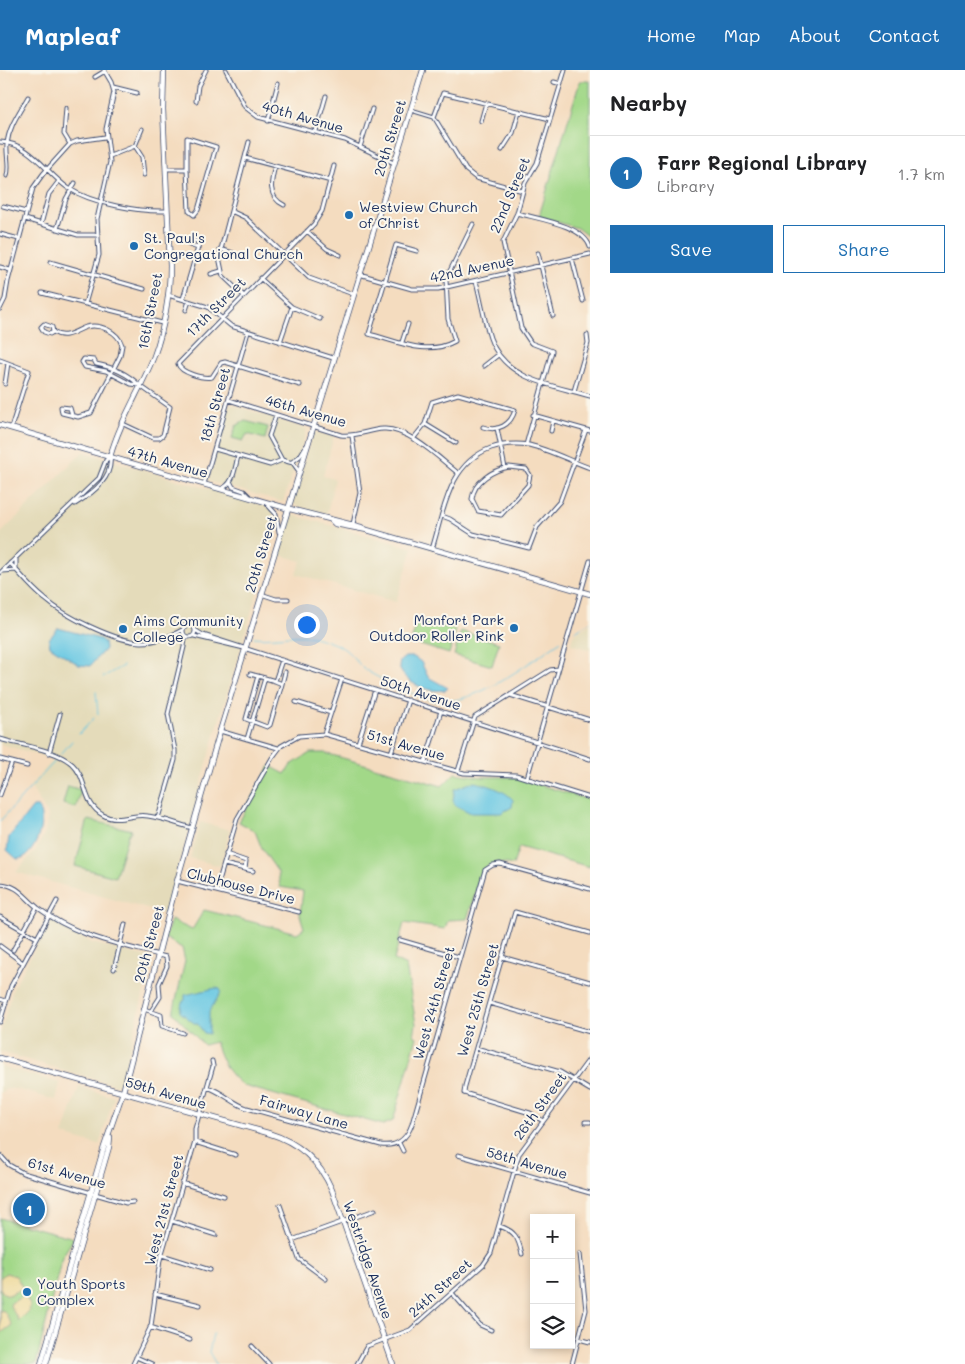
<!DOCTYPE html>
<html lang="en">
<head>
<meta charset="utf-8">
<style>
	:root { --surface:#fff; --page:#f6f6f6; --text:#202124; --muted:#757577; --line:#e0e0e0; --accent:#1f6fb2 }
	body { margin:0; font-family:Mali,sans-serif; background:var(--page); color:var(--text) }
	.controls { position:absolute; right:15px; bottom:15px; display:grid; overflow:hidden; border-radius:0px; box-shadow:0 2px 8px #0003 }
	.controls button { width:45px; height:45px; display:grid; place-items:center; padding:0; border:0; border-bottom:1px solid var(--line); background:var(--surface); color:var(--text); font:25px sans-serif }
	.you { position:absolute; left:306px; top:554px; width:18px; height:18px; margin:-12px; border:4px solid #fff; border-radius:50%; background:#1a73e8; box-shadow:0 0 0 8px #1a73e833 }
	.badge { display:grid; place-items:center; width:32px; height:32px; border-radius:50%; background:var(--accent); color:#fff; font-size:16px; font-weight:700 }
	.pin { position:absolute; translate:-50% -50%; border:2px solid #fff; box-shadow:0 1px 5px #0006 }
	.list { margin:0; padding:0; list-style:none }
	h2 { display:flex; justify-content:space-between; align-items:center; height:65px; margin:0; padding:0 20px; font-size:21px }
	h2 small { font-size:16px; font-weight:400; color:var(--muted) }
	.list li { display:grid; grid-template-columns:32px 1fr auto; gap:15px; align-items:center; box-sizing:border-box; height:75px; padding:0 20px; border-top:1px solid var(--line) }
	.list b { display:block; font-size:19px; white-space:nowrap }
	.list p { margin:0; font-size:16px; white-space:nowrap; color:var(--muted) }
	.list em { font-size:16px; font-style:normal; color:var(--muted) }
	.actions { display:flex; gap:10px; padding:15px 20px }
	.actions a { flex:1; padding:11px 0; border:1px solid var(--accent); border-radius:0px; text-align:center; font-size:18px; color:var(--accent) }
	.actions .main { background:var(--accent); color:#fff }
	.icon { flex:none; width:28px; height:28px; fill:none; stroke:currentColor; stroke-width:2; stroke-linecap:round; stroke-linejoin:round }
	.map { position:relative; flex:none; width:590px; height:1294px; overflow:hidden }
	header { display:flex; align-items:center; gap:30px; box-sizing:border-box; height:70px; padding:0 25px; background:var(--accent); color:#fff }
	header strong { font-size:24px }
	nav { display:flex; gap:28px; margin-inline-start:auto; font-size:18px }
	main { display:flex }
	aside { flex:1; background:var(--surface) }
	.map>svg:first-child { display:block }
	.built { fill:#e4dbba }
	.green { fill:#a2d888; stroke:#5e8473 }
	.sand { fill:#eeda9e; stroke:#84847e }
	.water { fill:#64c6e2; stroke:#407aa0 }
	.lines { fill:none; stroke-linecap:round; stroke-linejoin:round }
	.stream { stroke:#64c6e2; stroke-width:1 }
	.minor-casing { stroke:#3c496d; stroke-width:5 }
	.major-casing { stroke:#3c496d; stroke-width:6 }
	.minor { stroke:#fff; stroke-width:3 }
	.major { stroke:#fff; stroke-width:4.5 }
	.poi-dot { fill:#1f6fb2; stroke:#fbf7ec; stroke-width:2 }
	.labels { text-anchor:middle; stroke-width:4; stroke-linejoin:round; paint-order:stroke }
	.street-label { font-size:14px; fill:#1b2f5e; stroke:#fbf7ec }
	.poi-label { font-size:14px; fill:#1b2f5e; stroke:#fbf7ec; text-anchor:start }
</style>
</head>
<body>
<header>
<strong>Mapleaf</strong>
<nav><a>Home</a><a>Map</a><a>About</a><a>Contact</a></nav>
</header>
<main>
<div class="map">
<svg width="590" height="1294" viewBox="0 0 590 1294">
	<rect width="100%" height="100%" fill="#fbf7ec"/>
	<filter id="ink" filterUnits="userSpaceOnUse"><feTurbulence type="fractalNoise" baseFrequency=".02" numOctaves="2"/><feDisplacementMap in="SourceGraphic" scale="10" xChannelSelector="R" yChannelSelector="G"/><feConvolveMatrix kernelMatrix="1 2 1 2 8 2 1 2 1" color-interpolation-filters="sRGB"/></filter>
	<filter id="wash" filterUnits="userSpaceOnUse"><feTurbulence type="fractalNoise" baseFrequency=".0096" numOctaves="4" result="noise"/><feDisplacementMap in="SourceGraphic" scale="20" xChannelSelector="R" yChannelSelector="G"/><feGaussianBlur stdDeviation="1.12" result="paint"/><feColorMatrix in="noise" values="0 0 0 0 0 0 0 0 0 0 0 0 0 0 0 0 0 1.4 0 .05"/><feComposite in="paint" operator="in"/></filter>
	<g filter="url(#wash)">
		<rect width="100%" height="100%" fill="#f4dcbf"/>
		<path class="built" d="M230 334 307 359 283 432 208 411Z
			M313 362 334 366 323 406 335 409 327 443 296 436 292 432Z
			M83 382 266 436 272 440 276 449V459L218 654 165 844 16 802 35 781 45 763 48 745 30 716 54 689 0 674V464Z
			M293 445 413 478 396 532 296 504 301 491 278 484 290 447Z
			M590 554V580L571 574 573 565Z
			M200 752 230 760 220 796 190 788Z
			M51 850 92 873 149 887 152 890 121 1013 116 1015 0 982V965L13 918Z
			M0 996 60 1013 56 1030 16 1019H6L0 1023Z
			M79 1017 114 1027 99 1075 63 1065Z"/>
		<path class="green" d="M580 11H590V168L577 158 539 146Z
			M245 351 268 357 265 369 247 364 243 371 232 368 236 356Z
			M418 549 456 560 449 584 411 572Z
			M461 561 499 573 492 596 454 585Z
			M310 683H325L442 716 455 703 482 707H514L590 730V797L519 777 513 795 496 792 483 799 467 849 448 850 445 859 404 853 394 890 406 896 416 954 414 965 417 967 393 1051 383 1055 244 1016C227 1004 222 992 215 972L204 975 173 943 185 891 182 878 165 868 171 850 192 860 204 840 297 863 304 858 300 845 303 821 280 817 278 802 262 779 255 761 239 752 270 696 285 704 291 695Z
			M68 716 81 720 76 738 63 734Z
			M88 750 132 760 128 765 115 807 75 796Z
			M0 1148 74 1168 62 1187 36 1294H0Z"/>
		<path class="sand" d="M6 1203 16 1206 23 1218 9 1225 3 1223 0 1218V1208Z
			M25 1225 30 1235 29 1241 19 1251 10 1236 11 1233Z
			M0 1240 4 1241 12 1255 1 1263Z"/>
		<path class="water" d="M58 558 100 569 104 572 105 579 90 596 79 595 50 576 49 569Z
			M405 587H414L421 592 428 607 448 618 446 620C429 623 405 614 399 597L400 591Z
			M473 712C484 713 507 721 513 730L512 737 501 743H471L455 735 453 730 455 719Z
			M33 737H38C47 750 35 789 17 789L7 780 9 767Z
			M216 918 220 919 221 922 209 942V964L204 963 197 953H194L180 942 182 932 185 930V925Z"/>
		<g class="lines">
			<path class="stream" d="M575 561 590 552
				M254 567C276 570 299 561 321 569 330 572 342 576 348 582 355 588 359 596 367 601 380 609 422 630 436 631 476 636 529 592 561 571
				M103 607 123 596
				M96 622 98 644
				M79 664 94 648
				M61 684 72 671
				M0 751 57 689
				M213 1264 209 1282 216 1294"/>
		</g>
	</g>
	<g filter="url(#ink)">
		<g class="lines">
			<defs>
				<path id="minor" d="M226 0 245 37 258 47 345 70 394 93
					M95 7 105 1
					M554 12 561 14
					M113 17 137 23
					M196 31 198 16 206 0
					M66 38 64 64 70 74
					M411 40 434 47 466 100 476 108 523 121
					M434 47 443 23 550 49
					M268 51 278 13
					M481 51 486 33
					M316 61 326 26
					M0 72C31 73 45 102 68 118 93 134 139 142 167 141
					M135 76 142 87 144 105
					M360 77 372 39
					M502 80 513 63 519 41
					M110 86 135 76 142 59
					M245 88 331 111
					M275 96C271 111 267 127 284 135
					M166 99H187V68L216 77 198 140 194 145 189 141 187 99
					M7 106C10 95 6 86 7 74 9 56 19 43 28 27
					M3 136 26 142
					M231 141 246 148 309 208 353 224
					M517 143C538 149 583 155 590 177
					M25 149 78 165H98
					M41 154 49 124 59 111
					M57 159 66 129 75 113
					M307 161 327 179 340 185
					M0 164 19 169
					M220 179 233 183
					M417 181 396 175 369 264C397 271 427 287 455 271L448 249 446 209 473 154
					M538 183 553 246
					M572 188 583 231
					M50 192 144 219
					M0 197 10 200
					M211 204 221 201
					M359 204 412 219H438L590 184
					M260 208 292 237 320 249
					M476 211C481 230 484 250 490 268 505 311 553 315 590 326
					M42 223 162 253
					M168 225 208 237 231 256 333 288
					M243 225 223 206 219 187 249 72
					M183 229 199 174 197 171 189 170V175L198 178
					M85 234 99 185 97 149 110 92 106 59 114 22 111 12 104 0
					M0 239 5 229 8 211 33 118 43 104 70 74 77 71 105 67
					M186 240 189 231
					M53 262 50 264 44 262 41 257 44 254 52 257 53 262C65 270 75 261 86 257 100 253 118 262 122 275L120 286 91 343 78 347 62 343 61 337 70 338 72 345
					M280 272 292 237
					M402 272 408 254
					M0 290 29 301 11 358
					M484 296 498 285
					M5 314 8 293
					M300 315 225 292 221 293 212 307C203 309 181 303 178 294L314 154 322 141 334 96
					M574 321 588 273 587 265
					M229 330 341 365C356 367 368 360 383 359 407 357 439 388 458 403
					M276 345 269 366 282 390 293 393 298 400
					M533 345 590 361
					M121 353 153 368H159L163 365 170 337 139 315 131 314 106 301 85 297 82 292 84 289 94 290 96 294C112 297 128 304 139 315
					M425 354 456 373
					M497 358 505 398
					M551 361 553 351
					M352 366 360 423 353 454
					M413 369 425 354 432 332 458 324 515 340C511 355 498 362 483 357
					M526 375 552 281 531 273 521 258 503 172 517 143 525 113 537 93 565 0
					M215 379 270 395 282 390
					M292 392 300 386 306 376
					M509 397 526 399 530 405 528 415 501 445 478 441 472 429C474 411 493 400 509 397Z
					M231 413 233 417 244 421 249 426
					M204 414 248 262
					M220 419C234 416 235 397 238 386
					M266 433 276 444 279 462
					M75 434C90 425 113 408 110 388
					M442 446 450 449 473 464 529 478 537 457 560 431 586 360
					M432 479C444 441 448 394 491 378 503 374 516 373 529 375 550 380 570 391 590 398
					M10 493C21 505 32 519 45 529 64 546 116 572 142 572 154 572 172 566 182 560
					M3 501 16 500V487
					M0 503 99 408 106 390 110 387
					M261 524 276 529H288
					M183 561a6 6 0 1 1 12 0a6 6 0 1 1-12 0Z
					M195 560 203 565 590 689
					M194 566 244 578
					M250 604 265 608
					M258 606 246 649 267 657 270 655 282 614 275 611 282 590
					M282 614 285 602
					M510 625 590 650
					M296 632 331 643
					M220 661 278 678
					M324 664 342 609
					M0 669C20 675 57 680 72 694 88 708 82 734 103 745 119 754 132 743 148 746 163 748 177 754 192 758
					M247 669 265 608 275 611
					M358 673 375 620
					M49 683 60 644
					M391 683 408 630
					M0 689 27 696
					M425 692 441 641
					M458 701 475 647 550 600 558 599
					M527 708 590 491
					M0 725 12 692
					M158 748 175 690V680L168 644 184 577 185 567
					M226 784 246 791 245 799
					M224 794 253 801
					M177 811 299 842
					M0 814C19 815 24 827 38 838 78 868 120 874 166 887L167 896 159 914 160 927 151 941
					M216 821 237 749 272 688 281 676 299 666 324 664 464 703 516 705 590 728
					M0 847 37 868
					M400 870 459 887
					M0 876 23 893
					M13 880 37 837
					M502 887 590 912
					M114 899 125 854
					M0 929 6 931
					M489 933 590 962
					M144 939 161 945 162 956 183 963
					M0 952 11 916 57 831
					M476 978 560 1002 590 1020
					M207 1017C223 1022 232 1033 247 1038L381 1075C396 1077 407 1069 412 1054L485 800 493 795 500 794 590 819
					M543 1051 530 1043 464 1023 465 1016 515 842 590 863
					M585 1052H590
					M195 1072 236 1085
					M399 1073 403 1081
					M0 1085 9 1095 23 1103 126 1133 133 1132
					M458 1085 590 1123
					M182 1113 224 1126
					M280 1135 299 1189 326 1209
					M172 1151 216 1165
					M499 1156C515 1161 518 1167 522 1184
					M292 1170 375 1140
					M162 1185 210 1200
					M452 1223 480 1255 491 1260
					M155 1224 200 1235
					M150 1257 190 1270
					M579 1269 590 1272
					M252 1276 269 1294
					M136 1287 152 1294
					M133 1294 151 1256 160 1190 195 1072V1059L213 996 212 991
					M357 1294 367 1276 410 1260 483 1195 491 1183 519 1084 590 988
					M572 1294 586 1240 580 1184"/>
				<path id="major" d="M0 355 286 438 361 457 367 460
					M110 387C120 351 140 321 154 286 164 259 170 224 170 196L163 39 164 0
					M331 450 335 454 367 460 590 524
					M0 988 268 1063C298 1072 320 1092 332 1120L393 1294
					M41 1294 104 1077 123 1022 177 811 220 661 423 0
					M46 1294 109 1077 110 1067"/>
			</defs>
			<use href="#minor" class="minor-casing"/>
			<use href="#major" class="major-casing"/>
			<use href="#minor" class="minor"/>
			<use href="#major" class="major"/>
		</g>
	</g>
	<g class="poi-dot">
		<circle cx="349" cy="145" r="5"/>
		<circle cx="134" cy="176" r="5"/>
		<circle cx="514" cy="558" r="5"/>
		<circle cx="123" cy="559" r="5"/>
		<circle cx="27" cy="1222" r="5"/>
	</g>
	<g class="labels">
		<g class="street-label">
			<text transform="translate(303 47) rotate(16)" y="5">40th Avenue</text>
			<text transform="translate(390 68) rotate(-73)" y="5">20th Street</text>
			<text transform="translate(510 125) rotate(-67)" y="5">22nd Street</text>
			<text transform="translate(472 199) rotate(-12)" y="5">42nd Avenue</text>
			<text transform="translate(216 237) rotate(-45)" y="5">17th Street</text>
			<text transform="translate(150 241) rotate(-79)" y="5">16th Street</text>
			<text transform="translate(215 335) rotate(-74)" y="5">18th Street</text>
			<text transform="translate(306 341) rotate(16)" y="5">46th Avenue</text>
			<text transform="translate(168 392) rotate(16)" y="5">47th Avenue</text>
			<text transform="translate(261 484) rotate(-73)" y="5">20th Street</text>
			<text transform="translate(421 623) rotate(18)" y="5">50th Avenue</text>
			<text transform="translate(406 675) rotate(16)" y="5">51st Avenue</text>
			<text transform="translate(241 816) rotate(14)" y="5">Clubhouse Drive</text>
			<text transform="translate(149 874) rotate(-75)" y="5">20th Street</text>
			<text transform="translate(478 930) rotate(-74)" y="5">West 25th Street</text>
			<text transform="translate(434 933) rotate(-74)" y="5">West 24th Street</text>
			<text transform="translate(166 1023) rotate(16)" y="5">59th Avenue</text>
			<text transform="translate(540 1036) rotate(-54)" y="5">26th Street</text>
			<text transform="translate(304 1042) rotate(16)" y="5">Fairway Lane</text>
			<text transform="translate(527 1093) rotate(16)" y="5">58th Avenue</text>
			<text transform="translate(67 1103) rotate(16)" y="5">61st Avenue</text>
			<text transform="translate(164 1140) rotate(-75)" y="5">West 21st Street</text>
			<text transform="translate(368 1190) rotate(71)" y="5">Westridge Avenue</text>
			<text transform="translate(440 1218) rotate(-42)" y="5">24th Street</text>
		</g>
		<g class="poi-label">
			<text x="359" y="142">Westview Church<tspan x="359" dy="16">of Christ</tspan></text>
			<text x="144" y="173">St. Paul's<tspan x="144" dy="16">Congregational Church</tspan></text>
			<text x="504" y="555" text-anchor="end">Monfort Park<tspan x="504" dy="16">Outdoor Roller Rink</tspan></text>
			<text x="133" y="556">Aims Community<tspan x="133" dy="16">College</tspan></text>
			<text x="37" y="1219">Youth Sports<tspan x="37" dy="16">Complex</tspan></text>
		</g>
	</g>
</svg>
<div class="controls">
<button>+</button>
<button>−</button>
<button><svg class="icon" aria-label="layers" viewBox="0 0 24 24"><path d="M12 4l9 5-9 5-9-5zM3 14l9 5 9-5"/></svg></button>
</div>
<div class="you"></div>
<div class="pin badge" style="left:29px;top:1139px">1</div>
</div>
<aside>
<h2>Nearby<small></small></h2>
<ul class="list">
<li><span class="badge">1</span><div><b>Farr Regional Library</b><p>Library</p></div><em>1.7 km</em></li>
</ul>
<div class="actions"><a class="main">Save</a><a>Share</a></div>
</aside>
</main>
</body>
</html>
